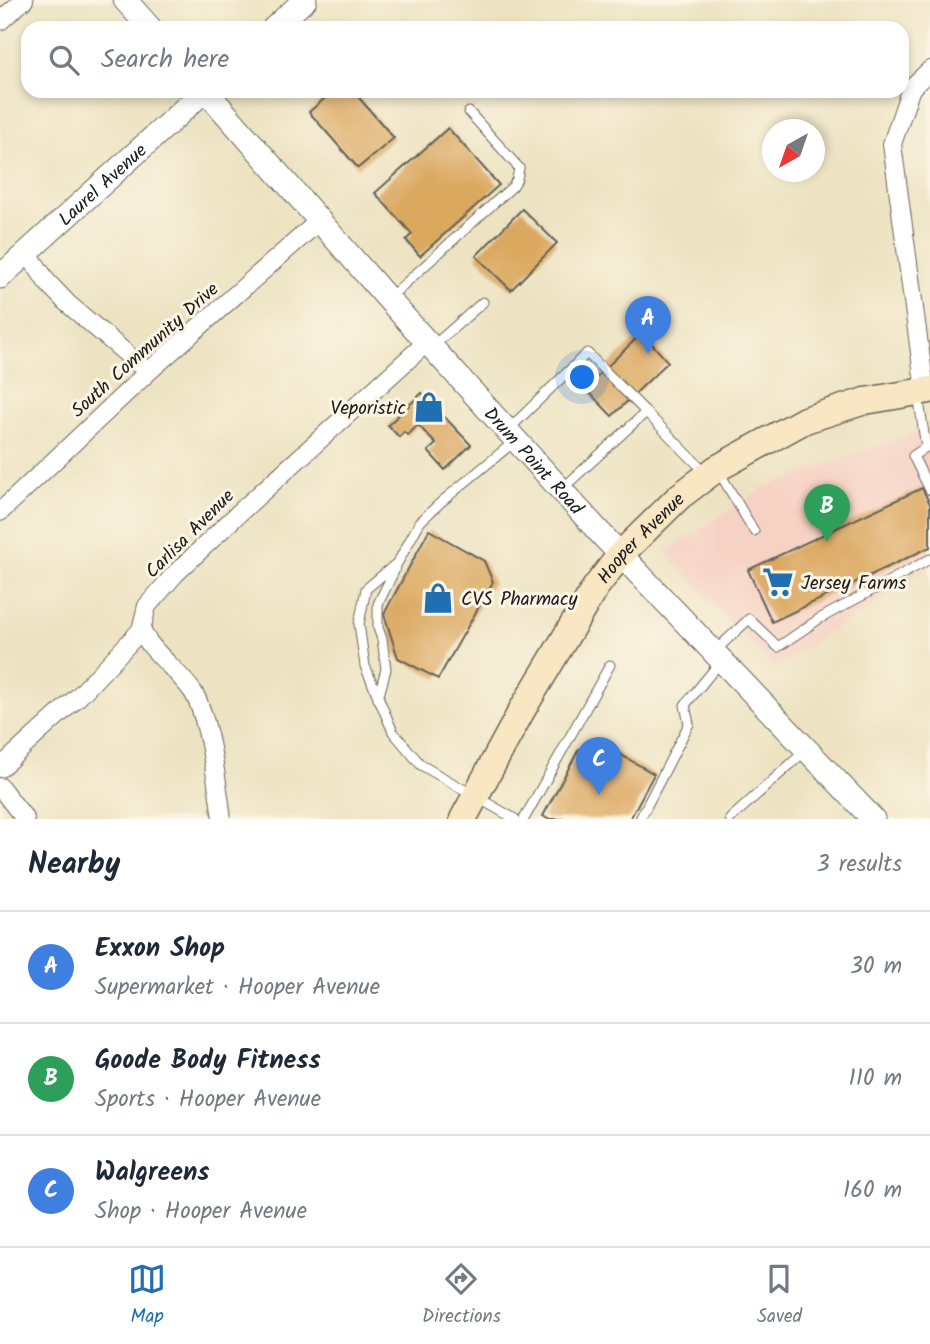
<!DOCTYPE html>
<html lang="en">
<head>
<meta charset="utf-8">
<style>
	:root { --surface:#fff; --page:#f6f6f7; --text:#1f2937; --muted:#747a83; --line:#e0e1e3; --accent:#1f6fb2 }
	body { margin:0; font-family:Kalam,sans-serif; background:var(--page); color:var(--text) }
	.compass { position:absolute; left:762px; top:119px; width:63px; height:63px; border-radius:50%; background:var(--surface); box-shadow:0 4px 10px #0003; rotate:220deg }
	.you { position:absolute; left:583px; top:378px; width:24px; height:24px; margin:-18px; border:5px solid #fff; border-radius:50%; background:#1a73e8; box-shadow:0 0 0 10px #1a73e833 }
	.badge { display:grid; place-items:center; width:46px; height:46px; border-radius:50%; background:var(--accent); color:#fff; font-size:23px; font-weight:700 }
	.pin { position:absolute; translate:-50% -58px; filter:drop-shadow(0 2px 4px #0008) }
	.pin::after { content:''; position:absolute; top:37px; width:24px; height:21px; background:inherit; clip-path:polygon(0 0,100% 0,50% 100%) }
	.list { margin:0; padding:0; list-style:none }
	h2 { display:flex; justify-content:space-between; align-items:center; height:91px; margin:0; padding:0 28px; font-size:30px }
	h2 small { font-size:23px; font-weight:400; color:var(--muted) }
	.list li { display:grid; grid-template-columns:46px 1fr auto; gap:21px; align-items:center; box-sizing:border-box; height:112px; padding:0 28px; border-top:2px solid var(--line) }
	.list b { display:block; font-size:26px; white-space:nowrap }
	.list p { margin:0; font-size:23px; white-space:nowrap; color:var(--muted) }
	.list em { font-size:23px; font-style:normal; color:var(--muted) }
	.icon { flex:none; width:38px; height:38px; fill:none; stroke:currentColor; stroke-width:2; stroke-linecap:round; stroke-linejoin:round }
	.map { position:relative; flex:none; width:930px; height:819px; overflow:hidden }
	.search { position:absolute; background:var(--surface); box-shadow:0 4px 10px #0003; left:21px; right:21px; top:21px; height:77px; display:flex; align-items:center; gap:18px; box-sizing:border-box; padding:0 24px; border-radius:21px; color:var(--muted); font-size:26px }
	.sheet { height:427px; background:var(--surface) }
	nav { display:flex; justify-content:space-around; align-items:center; box-sizing:border-box; height:98px; border-top:2px solid var(--line); background:var(--surface); font-size:19px; color:var(--muted) }
	nav a { display:grid; justify-items:center; gap:4px }
	nav .on { color:var(--accent) }
	.map>svg:first-child { display:block }
	.built { fill:#f6d2c4 }
	.building { fill:#dba861 }
	.lines { fill:none; stroke-linecap:round; stroke-linejoin:round }
	.service-casing { stroke:#656256; stroke-width:11 }
	.minor-casing { stroke:#656256; stroke-width:20 }
	.tertiary-casing { stroke:#656256; stroke-width:25 }
	.secondary-casing { stroke:#656256; stroke-width:29 }
	.service { stroke:#fff; stroke-width:9 }
	.minor { stroke:#fff; stroke-width:18 }
	.tertiary { stroke:#fff; stroke-width:23 }
	.secondary { stroke:#f9e7c3; stroke-width:26 }
	.labels { text-anchor:middle; stroke-width:6; stroke-linejoin:round; paint-order:stroke }
	.street-label { font-size:19px; fill:#1c1c1c; stroke:#fcf5e5 }
	.poi-label { font-size:19px; fill:#1c1c1c; stroke:#fcf5e5; text-anchor:start }
</style>
</head>
<body>
<div class="map">
<svg width="930" height="819" viewBox="0 0 930 819">
	<rect width="100%" height="100%" fill="#fcf5e5"/>
	<filter id="ink" filterUnits="userSpaceOnUse"><feTurbulence type="fractalNoise" baseFrequency=".0143" numOctaves="2"/><feDisplacementMap in="SourceGraphic" scale="14" xChannelSelector="R" yChannelSelector="G"/><feConvolveMatrix kernelMatrix="1 2 1 2 8 2 1 2 1" color-interpolation-filters="sRGB"/></filter>
	<filter id="wash" filterUnits="userSpaceOnUse"><feTurbulence type="fractalNoise" baseFrequency=".00686" numOctaves="4" result="noise"/><feDisplacementMap in="SourceGraphic" scale="28" xChannelSelector="R" yChannelSelector="G"/><feGaussianBlur stdDeviation="1.57" result="paint"/><feColorMatrix in="noise" values="0 0 0 0 0 0 0 0 0 0 0 0 0 0 0 0 0 1.4 0 .05"/><feComposite in="paint" operator="in"/></filter>
	<g filter="url(#wash)">
		<rect width="100%" height="100%" fill="#ede3c2"/>
		<path class="built" d="M930 427V568L773 669 665 552 765 487Z"/>
		<g id="blocks">
			<path class="building" d="M333 91H353L394 138 358 168 309 112Z
				M448 128 499 185 420 256 406 240 412 234 375 193Z
				M522 209 557 243 511 290 476 256Z
				M642 333 668 362 612 416 585 388Z
				M422 393 471 445 445 470 428 451 436 444 418 425 408 435 404 432 399 437 388 425Z
				M922 488 930 504V547L772 622 748 570Z
				M429 530 484 561 493 582 438 679 398 658 384 614Z
				M599 742 654 774 630 819H548L543 816 579 749Z"/>
		</g>
	</g>
	<g filter="url(#ink)">
		<use href="#blocks" fill-opacity="0" stroke="#656256" stroke-width="2"/>
		<g class="lines">
			<defs>
				<path id="service" d="M389 298 513 186 517 179 519 168 469 112
					M433 346 483 302
					M918 395 926 447 913 456 930 490
					M646 412 707 474
					M509 429 587 353 646 412 562 489
					M719 472 754 531
					M715 651 749 619 778 647 819 619 930 559
					M378 699 386 669 382 639 378 628V604L396 567
					M515 819 421 765 393 732 365 666 359 624 366 589 398 562 420 522 440 503 515 441
					M524 819 610 665
					M640 819 689 724 685 705 721 661
					M730 819 805 751"/>
				<path id="minor" d="M0 21 24 0
					M27 252 47 282 67 303 148 372
					M925 390 892 144 911 88 930 70
					M0 512 148 372 319 221
					M141 630C153 654 178 670 193 692 209 717 218 788 222 819
					M0 768 80 695 127 645 141 630 147 606 175 574 239 513 427 342
					M0 787 25 819"/>
				<g id="tertiary">
					<path d="M125 0 150 28"/>
					<path d="M274 28 305 0"/>
					<path id="s1" d="M206 91 388 299 601 534 873 819"/>
					<path id="s2" d="M0 277 204 91"/>
				</g>
				<g id="secondary">
					<path id="s3" d="M463 819 522 710 595 588 621 554 680 496 716 469 805 420 865 401 930 390"/>
				</g>
			</defs>
			<use href="#service" class="service-casing"/>
			<use href="#minor" class="minor-casing"/>
			<use href="#tertiary" class="tertiary-casing"/>
			<use href="#secondary" class="secondary-casing"/>
			<use href="#service" class="service"/>
			<use href="#minor" class="minor"/>
			<use href="#tertiary" class="tertiary"/>
			<use href="#secondary" class="secondary"/>
		</g>
	</g>
	<defs>
		<symbol id="shop-bare" viewBox="-9 -9 18 18"><path d="M-5-2.5h2.3a2.7 3.5 0 0 1 5.4 0H5L5.5 6h-11ZM-1.5-2.5h3a1.5 2.3 0 0 0-3 0Z" fill="#1f6fb2" stroke="#fcf5e5" stroke-width="2.5" paint-order="stroke"/></symbol>
		<symbol id="supermarket-bare" viewBox="-9 -9 18 18"><path d="M-6-5.5h2.5l.6 2H6L4.5 2H-2.5L-4.4-4H-6ZM-1.5 3.2a1.3 1.3 0 1 0 .1 0ZM3 3.2a1.3 1.3 0 1 0 .1 0Z" fill="#1f6fb2" stroke="#fcf5e5" stroke-width="2.5" paint-order="stroke"/></symbol>
	</defs>
	<g fill-rule="evenodd">
		<use href="#shop-bare" x="407" y="385" width="44" height="44"/>
		<use href="#supermarket-bare" x="756" y="560" width="44" height="44"/>
		<use href="#shop-bare" x="416" y="576" width="44" height="44"/>
	</g>
	<g class="labels">
		<g class="street-label">
			<text dy="7" stroke="none"><textPath href="#s2" startOffset="138">Laurel Avenue</textPath></text>
			<text transform="translate(144 349) rotate(-42)" y="7">South Community Drive</text>
			<text dy="7" stroke="none"><textPath href="#s1" startOffset="494">Drum Point Road</textPath></text>
			<text transform="translate(189 533) rotate(-45)" y="7">Carlisa Avenue</text>
			<text dy="7" stroke="none"><textPath href="#s3" startOffset="334">Hooper Avenue</textPath></text>
		</g>
		<g class="poi-label">
			<text x="406" y="414" text-anchor="end">Veporistic</text>
			<text x="801" y="589">Jersey Farms</text>
			<text x="461" y="605">CVS Pharmacy</text>
		</g>
	</g>
</svg>
<svg class="compass" viewBox="-18 -18 36 36"><path d="M0-13l5 13h-10z" fill="#e53935"/><path d="M0 13l5-13h-10z" fill="#747a83"/></svg>
<div class="you"></div>
<div class="pin badge" style="left:648px;top:354px;background:#3f7fe0">A</div>
<div class="pin badge" style="left:827px;top:542px;background:#2e9e5b">B</div>
<div class="pin badge" style="left:599px;top:795px;background:#3f7fe0">C</div>
<div class="search"><svg class="icon" aria-label="search" viewBox="0 0 24 24"><circle cx="10" cy="10" r="6"/><path d="M15 15l6 6"/></svg>Search here</div>
</div>
<section class="sheet">
<h2>Nearby<small>3 results</small></h2>
<ul class="list">
<li><span class="badge" style="background:#3f7fe0">A</span><div><b>Exxon Shop</b><p>Supermarket · Hooper Avenue</p></div><em>30 m</em></li>
<li><span class="badge" style="background:#2e9e5b">B</span><div><b>Goode Body Fitness</b><p>Sports · Hooper Avenue</p></div><em>110 m</em></li>
<li><span class="badge" style="background:#3f7fe0">C</span><div><b>Walgreens</b><p>Shop · Hooper Avenue</p></div><em>160 m</em></li>
</ul>
</section>
<nav>
<a class="on"><svg class="icon" aria-label="map" viewBox="0 0 24 24"><path d="M3 6l6-2 6 2 6-2v14l-6 2-6-2-6 2zM9 4v14M15 6v14"/></svg>Map</a>
<a><svg class="icon" aria-label="directions" viewBox="0 0 24 24"><path d="M12 3l9 9-9 9-9-9zM9 14v-3h6M13 9l2 2-2 2"/></svg>Directions</a>
<a><svg class="icon" aria-label="saved" viewBox="0 0 24 24"><path d="M7 4h10v16l-5-4-5 4z"/></svg>Saved</a>
</nav>
</body>
</html>
